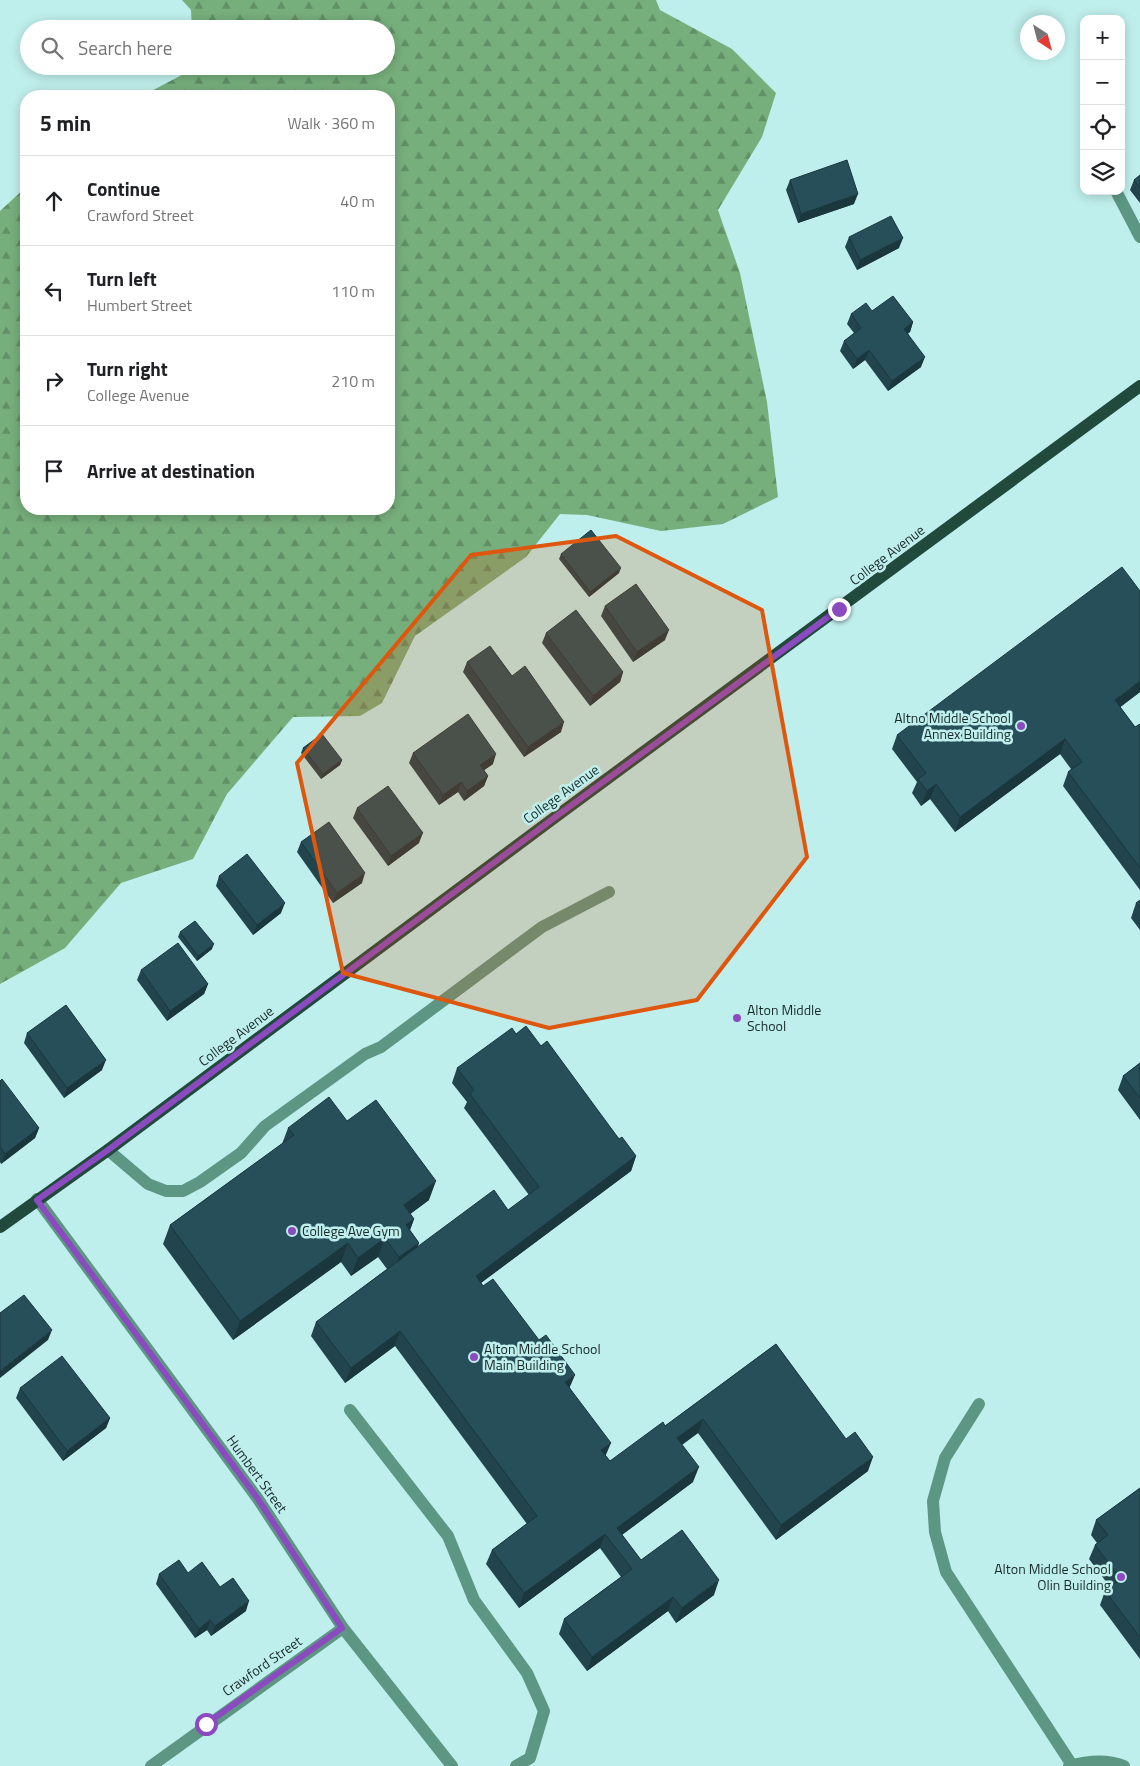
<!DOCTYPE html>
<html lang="en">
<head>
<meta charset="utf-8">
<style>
	:root { --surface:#fff; --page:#f2f2f2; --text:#202124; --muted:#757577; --line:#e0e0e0 }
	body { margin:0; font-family:"Titillium Web",sans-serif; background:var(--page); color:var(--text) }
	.controls { position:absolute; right:15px; top:15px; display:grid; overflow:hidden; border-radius:10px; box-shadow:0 2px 12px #0003 }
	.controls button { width:45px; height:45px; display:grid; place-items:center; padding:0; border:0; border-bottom:1px solid var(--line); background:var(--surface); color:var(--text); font:25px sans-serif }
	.compass { position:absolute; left:1020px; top:15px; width:45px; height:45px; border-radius:50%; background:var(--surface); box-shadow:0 2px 12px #0003; rotate:144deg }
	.stop { position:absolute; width:15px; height:15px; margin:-11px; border:4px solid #8b4abf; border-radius:50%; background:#fff }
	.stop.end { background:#8b4abf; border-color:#fff; box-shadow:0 1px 5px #0008 }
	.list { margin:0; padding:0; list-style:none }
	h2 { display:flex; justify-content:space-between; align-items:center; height:65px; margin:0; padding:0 20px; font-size:21px }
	h2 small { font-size:16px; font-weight:400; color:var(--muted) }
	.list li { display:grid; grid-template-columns:32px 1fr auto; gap:15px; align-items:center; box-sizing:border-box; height:90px; padding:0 20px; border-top:1px solid var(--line) }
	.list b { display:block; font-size:19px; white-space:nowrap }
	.list p { margin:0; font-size:16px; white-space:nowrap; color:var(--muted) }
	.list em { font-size:16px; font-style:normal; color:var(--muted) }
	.icon { flex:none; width:28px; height:28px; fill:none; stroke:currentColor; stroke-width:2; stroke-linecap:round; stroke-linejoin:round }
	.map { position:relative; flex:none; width:1140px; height:1766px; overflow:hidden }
	.search { position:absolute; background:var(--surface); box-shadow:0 2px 12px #0003; left:20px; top:20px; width:375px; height:55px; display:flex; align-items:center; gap:12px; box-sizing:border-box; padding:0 18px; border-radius:28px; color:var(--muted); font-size:19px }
	.panel { position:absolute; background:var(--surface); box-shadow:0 2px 12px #0003; left:20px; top:90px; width:375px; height:425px; border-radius:20px }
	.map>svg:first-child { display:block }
	.forest { fill:url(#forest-firs) }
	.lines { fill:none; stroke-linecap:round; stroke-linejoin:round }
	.minor { stroke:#5d9783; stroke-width:12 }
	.major { stroke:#214a3d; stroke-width:12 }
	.wall { fill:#21444d }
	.shaded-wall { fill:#1b373e }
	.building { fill:#264f59; stroke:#1b373e }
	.route { stroke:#8b4abf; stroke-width:6 }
	.marked { fill:#de570e; fill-opacity:0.2; stroke:#de570e; stroke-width:4; stroke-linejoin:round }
	.poi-dot { fill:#8b4abf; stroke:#bfefec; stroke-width:2 }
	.labels { text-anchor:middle; stroke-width:5; stroke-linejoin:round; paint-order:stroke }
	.street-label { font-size:14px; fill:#192b2b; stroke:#bfefec }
	.poi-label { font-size:14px; fill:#192b2b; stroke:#bfefec; text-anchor:start }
</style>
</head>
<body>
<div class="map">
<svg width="1140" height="1766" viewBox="0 0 1140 1766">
	<defs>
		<pattern id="forest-firs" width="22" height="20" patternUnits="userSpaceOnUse" patternTransform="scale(1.25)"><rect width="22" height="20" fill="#77af7c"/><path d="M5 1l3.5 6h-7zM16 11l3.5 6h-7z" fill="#618f66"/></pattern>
	</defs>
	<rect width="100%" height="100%" fill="#bfefec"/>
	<path class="forest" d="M182 0H656L660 10 732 49 776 93 762 137 718 210 740 273 767 402 778 497 723 524 661 531 587 515 560 514 526 557 415 636 382 703 360 716 293 717 227 794 193 859 121 883 65 948 0 984V211L26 187V509H389V96H142L193 69V66H386V29H192L191 10Z"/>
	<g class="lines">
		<path class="minor" d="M1116 191 1140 237
			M108 1150 148 1184 166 1191H183L200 1182 241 1153 265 1126 365 1054 381 1047 542 927 609 892
			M37 1199 258 1499 343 1628 452 1766
			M979 1404 945 1458 933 1501 935 1532 946 1572 1072 1765
			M350 1410 448 1536 474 1600 527 1673 544 1711 530 1758 516 1766
			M151 1766 343 1628
			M1069 1766C1087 1761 1106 1759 1124 1766"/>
		<path class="major" d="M0 1227 108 1150 554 818 1140 386"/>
	</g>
	<path class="wall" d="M1140 175V203L1130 190 1134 180Z
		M790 180 854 204 798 223 786 190Z
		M849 237 899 248 857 270 845 247Z
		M872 311 913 322 910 332 908 333 921 367 888 391 865 360 853 369 840 351 844 341 854 333 847 324 851 314Z
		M561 554 619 573 589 597 559 559Z
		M605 606 665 640 633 662 601 616Z
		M546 633 623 672 620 682 590 706 542 643Z
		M467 662 561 732 524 757 463 672Z
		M1140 692 1120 707 1135 727 1140 724V890L1063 786 1068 772 1071 769 1060 754 955 832 930 799 921 806 912 793 917 782 892 749 897 735Z
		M303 748 342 760 340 765 321 779 301 753Z
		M413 753 493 764 484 770 488 776 484 786 464 801 458 792 439 805 409 763Z
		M357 808 419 843 388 866 353 818Z
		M301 842 362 883 333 903 297 852Z
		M219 876 281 913 253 935 216 886Z
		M1140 900V930L1131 918 1136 903Z
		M180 932 212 949 197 961 178 937Z
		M141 970 208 984 204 994 167 1021 137 980Z
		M27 1033 102 1070 64 1098 24 1043Z
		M516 1034 541 1046 619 1139 636 1156 631 1171 481 1283 570 1388 606 1456 610 1461 665 1426 776 1344 868 1471 776 1540 698 1433 682 1445 693 1482 622 1535 641 1560 714 1595 676 1623 668 1611 587 1671 559 1634 564 1619 621 1577 600 1548 519 1608 486 1564 492 1550 527 1524 395 1346 345 1383 311 1336 316 1322 387 1269 378 1257 351 1276 341 1262 233 1340 163 1244 170 1225 282 1144 288 1128 347 1121 429 1200 410 1214 414 1219 410 1230 419 1243 417 1247 508 1210 529 1195 464 1108 467 1102 452 1083 457 1068Z
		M1140 1063V1120L1118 1090 1123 1076Z
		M0 1081 39 1128 35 1138 1 1164 0 1162Z
		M20 1388 110 1418 106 1428 63 1461 16 1398Z
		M1140 1488V1659L1100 1605 1105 1591 1110 1587 1089 1559 1095 1545 1097 1543 1091 1535 1096 1520Z
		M188 1573 220 1587 246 1611 211 1636 207 1630 195 1638 156 1584 159 1574Z"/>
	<path class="shaded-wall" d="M858 194 854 204 798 223 801 214Z
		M903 238 899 248 857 270 860 260Z
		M913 322 910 332 901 339 904 329Z
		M869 350 865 360 853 369 857 359Z
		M925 357 921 367 888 391 892 381Z
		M621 568 619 573 589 597 590 592Z
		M669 630 665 640 633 662 637 652Z
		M623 672 620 682 590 706 593 696Z
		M1140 681V692L1110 715 1115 700Z
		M564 722 561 732 524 757 528 747Z
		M1065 739 1060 754 955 832 960 817Z
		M496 754 493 764 477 775 480 765Z
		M342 760 340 765 321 779 323 774Z
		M488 776 484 786 464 801 467 791Z
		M461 782 458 792 439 805 443 795Z
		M936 784 930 799 921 806 927 791Z
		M423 833 419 843 388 866 391 856Z
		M365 873 362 883 333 903 337 893Z
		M285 903 281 913 253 935 257 925Z
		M214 944 212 949 197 961 198 956Z
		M208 984 204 994 167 1021 170 1011Z
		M106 1060 102 1070 64 1098 67 1088Z
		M39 1128 35 1138 1 1164 5 1154Z
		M636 1156 631 1171 470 1291 476 1276Z
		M436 1181 429 1200 397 1224 404 1205Z
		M414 1219 407 1238 406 1225Z
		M385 1238 378 1257 351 1276 358 1258Z
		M348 1243 341 1262 233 1340 240 1321Z
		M419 1243 412 1262 392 1276 399 1257Z
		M52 1330 48 1340 0 1378V1371Z
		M400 1331 395 1346 345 1383 351 1368Z
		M575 1375 569 1389 565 1382Z
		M110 1418 106 1428 63 1461 67 1451Z
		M703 1419 698 1433 671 1452 677 1438Z
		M611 1443 605 1457 601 1450Z
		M873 1457 868 1471 776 1540 781 1525Z
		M699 1467 693 1482 612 1542 617 1528Z
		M605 1534 600 1548 519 1608 524 1593Z
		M719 1580 714 1595 676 1623 682 1608Z
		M673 1597 668 1611 587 1671 592 1657Z
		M249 1601 246 1611 211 1636 215 1626Z
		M210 1620 207 1630 195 1638 199 1629Z"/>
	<path class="building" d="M847 160 858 194 801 214 790 180Z
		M1140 175V188L1134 180Z
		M891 216 903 238 860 260 849 237Z
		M893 296 913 322 904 329 925 357 892 381 869 350 857 359 844 341 861 328 851 314 866 303 872 311Z
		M591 530 621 568 590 592 561 554Z
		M1122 567 1140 591V681L1115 700 1135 727 1140 724V868L1068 772 1082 762 1065 739 960 817 936 784 927 791 918 779 926 773 897 735Z
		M636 584 669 630 637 652 605 606Z
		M576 610 623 672 593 696 546 633Z
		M490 646 512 676 525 666 564 722 528 747 467 662Z
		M468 714 496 754 480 765 488 776 467 791 461 782 443 795 413 753Z
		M322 734 342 760 323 774 303 748Z
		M388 786 423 833 391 856 357 808Z
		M329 822 365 873 337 893 301 842Z
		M247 854 285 903 257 925 219 876Z
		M1140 900V908L1136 903Z
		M195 921 214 944 198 956 180 932Z
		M178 943 208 984 170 1011 141 970Z
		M66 1005 106 1060 67 1088 27 1033Z
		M526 1026 541 1046 547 1041 619 1139 622 1137 636 1156 476 1276 483 1286 493 1279 539 1340 546 1335 575 1375 565 1382 611 1443 601 1450 610 1461 663 1422 665 1426 776 1344 846 1439 855 1432 873 1457 781 1525 703 1419 677 1438 699 1467 617 1528 641 1560 682 1530 719 1580 682 1608 673 1597 592 1657 564 1619 632 1569 605 1534 524 1593 492 1550 537 1516 400 1331 351 1368 316 1322 494 1190 508 1210 539 1187 470 1094 474 1090 457 1068 512 1028 516 1034Z
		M1140 1063V1098L1123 1076Z
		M2 1079 39 1128 5 1154 0 1147V1081Z
		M329 1097 347 1121 376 1100 436 1181 404 1205 414 1219 406 1225 419 1243 399 1257 385 1238 358 1258 348 1243 240 1321 170 1225 294 1135 288 1128Z
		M24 1295 52 1330 0 1371V1313Z
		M62 1356 110 1418 67 1451 20 1388Z
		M1140 1488V1637L1105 1591 1121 1579 1095 1545 1108 1535 1096 1520Z
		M179 1560 188 1573 202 1562 220 1587 233 1578 249 1601 215 1626 210 1620 199 1629 159 1574Z"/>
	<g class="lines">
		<path class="route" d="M206 1724 342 1628 258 1499 37 1200 108 1150 554 818 839 609"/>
	</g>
	<path class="marked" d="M616 536 762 610 807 857 697 1000 549 1028 343 973 297 763 471 555Z"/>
	<g class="poi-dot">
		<circle cx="1021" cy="726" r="5"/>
		<circle cx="737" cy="1018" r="5"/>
		<circle cx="292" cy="1231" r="5"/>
		<circle cx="474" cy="1357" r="5"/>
		<circle cx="1121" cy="1577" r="5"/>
	</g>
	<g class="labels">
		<g class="street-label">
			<text transform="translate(887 555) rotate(-37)" y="5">College Avenue</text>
			<text transform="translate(561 794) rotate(-36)" y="5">College Avenue</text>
			<text transform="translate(236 1036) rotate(-37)" y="5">College Avenue</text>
			<text transform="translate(257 1474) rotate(54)" y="5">Humbert Street</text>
			<text transform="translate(262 1666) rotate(-35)" y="5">Crawford Street</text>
		</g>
		<g class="poi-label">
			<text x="1011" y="723" text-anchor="end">Altno Middle School<tspan x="1011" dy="16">Annex Building</tspan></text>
			<text x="747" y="1015">Alton Middle<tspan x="747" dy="16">School</tspan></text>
			<text x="302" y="1236">College Ave Gym</text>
			<text x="484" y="1354">Alton Middle School<tspan x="484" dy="16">Main Building</tspan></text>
			<text x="1111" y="1574" text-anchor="end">Alton Middle School<tspan x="1111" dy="16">Olin Building</tspan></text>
		</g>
	</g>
</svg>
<div class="controls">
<button>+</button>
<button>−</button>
<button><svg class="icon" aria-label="locate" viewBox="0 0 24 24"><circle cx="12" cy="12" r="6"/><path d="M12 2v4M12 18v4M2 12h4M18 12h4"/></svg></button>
<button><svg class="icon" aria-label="layers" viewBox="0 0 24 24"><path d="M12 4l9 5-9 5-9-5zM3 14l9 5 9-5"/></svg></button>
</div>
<svg class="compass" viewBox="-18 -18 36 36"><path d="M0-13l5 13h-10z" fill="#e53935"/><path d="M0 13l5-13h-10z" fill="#757577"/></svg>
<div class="stop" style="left:206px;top:1724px"></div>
<div class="stop end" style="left:839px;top:609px"></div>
<div class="search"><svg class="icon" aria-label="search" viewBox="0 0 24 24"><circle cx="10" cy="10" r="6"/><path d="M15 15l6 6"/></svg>Search here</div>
<section class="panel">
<h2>5 min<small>Walk · 360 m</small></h2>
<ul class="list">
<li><svg class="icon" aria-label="ahead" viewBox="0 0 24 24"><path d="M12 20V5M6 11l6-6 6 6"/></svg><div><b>Continue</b><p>Crawford Street</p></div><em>40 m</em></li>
<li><svg class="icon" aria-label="left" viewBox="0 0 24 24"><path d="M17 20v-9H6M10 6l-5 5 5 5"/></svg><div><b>Turn left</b><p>Humbert Street</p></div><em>110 m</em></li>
<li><svg class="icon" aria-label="right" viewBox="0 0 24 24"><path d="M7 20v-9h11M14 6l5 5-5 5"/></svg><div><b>Turn right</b><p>College Avenue</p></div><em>210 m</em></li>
<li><svg class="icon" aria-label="arrive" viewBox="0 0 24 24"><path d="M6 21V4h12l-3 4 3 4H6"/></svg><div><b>Arrive at destination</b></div></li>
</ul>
</section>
</div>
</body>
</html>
